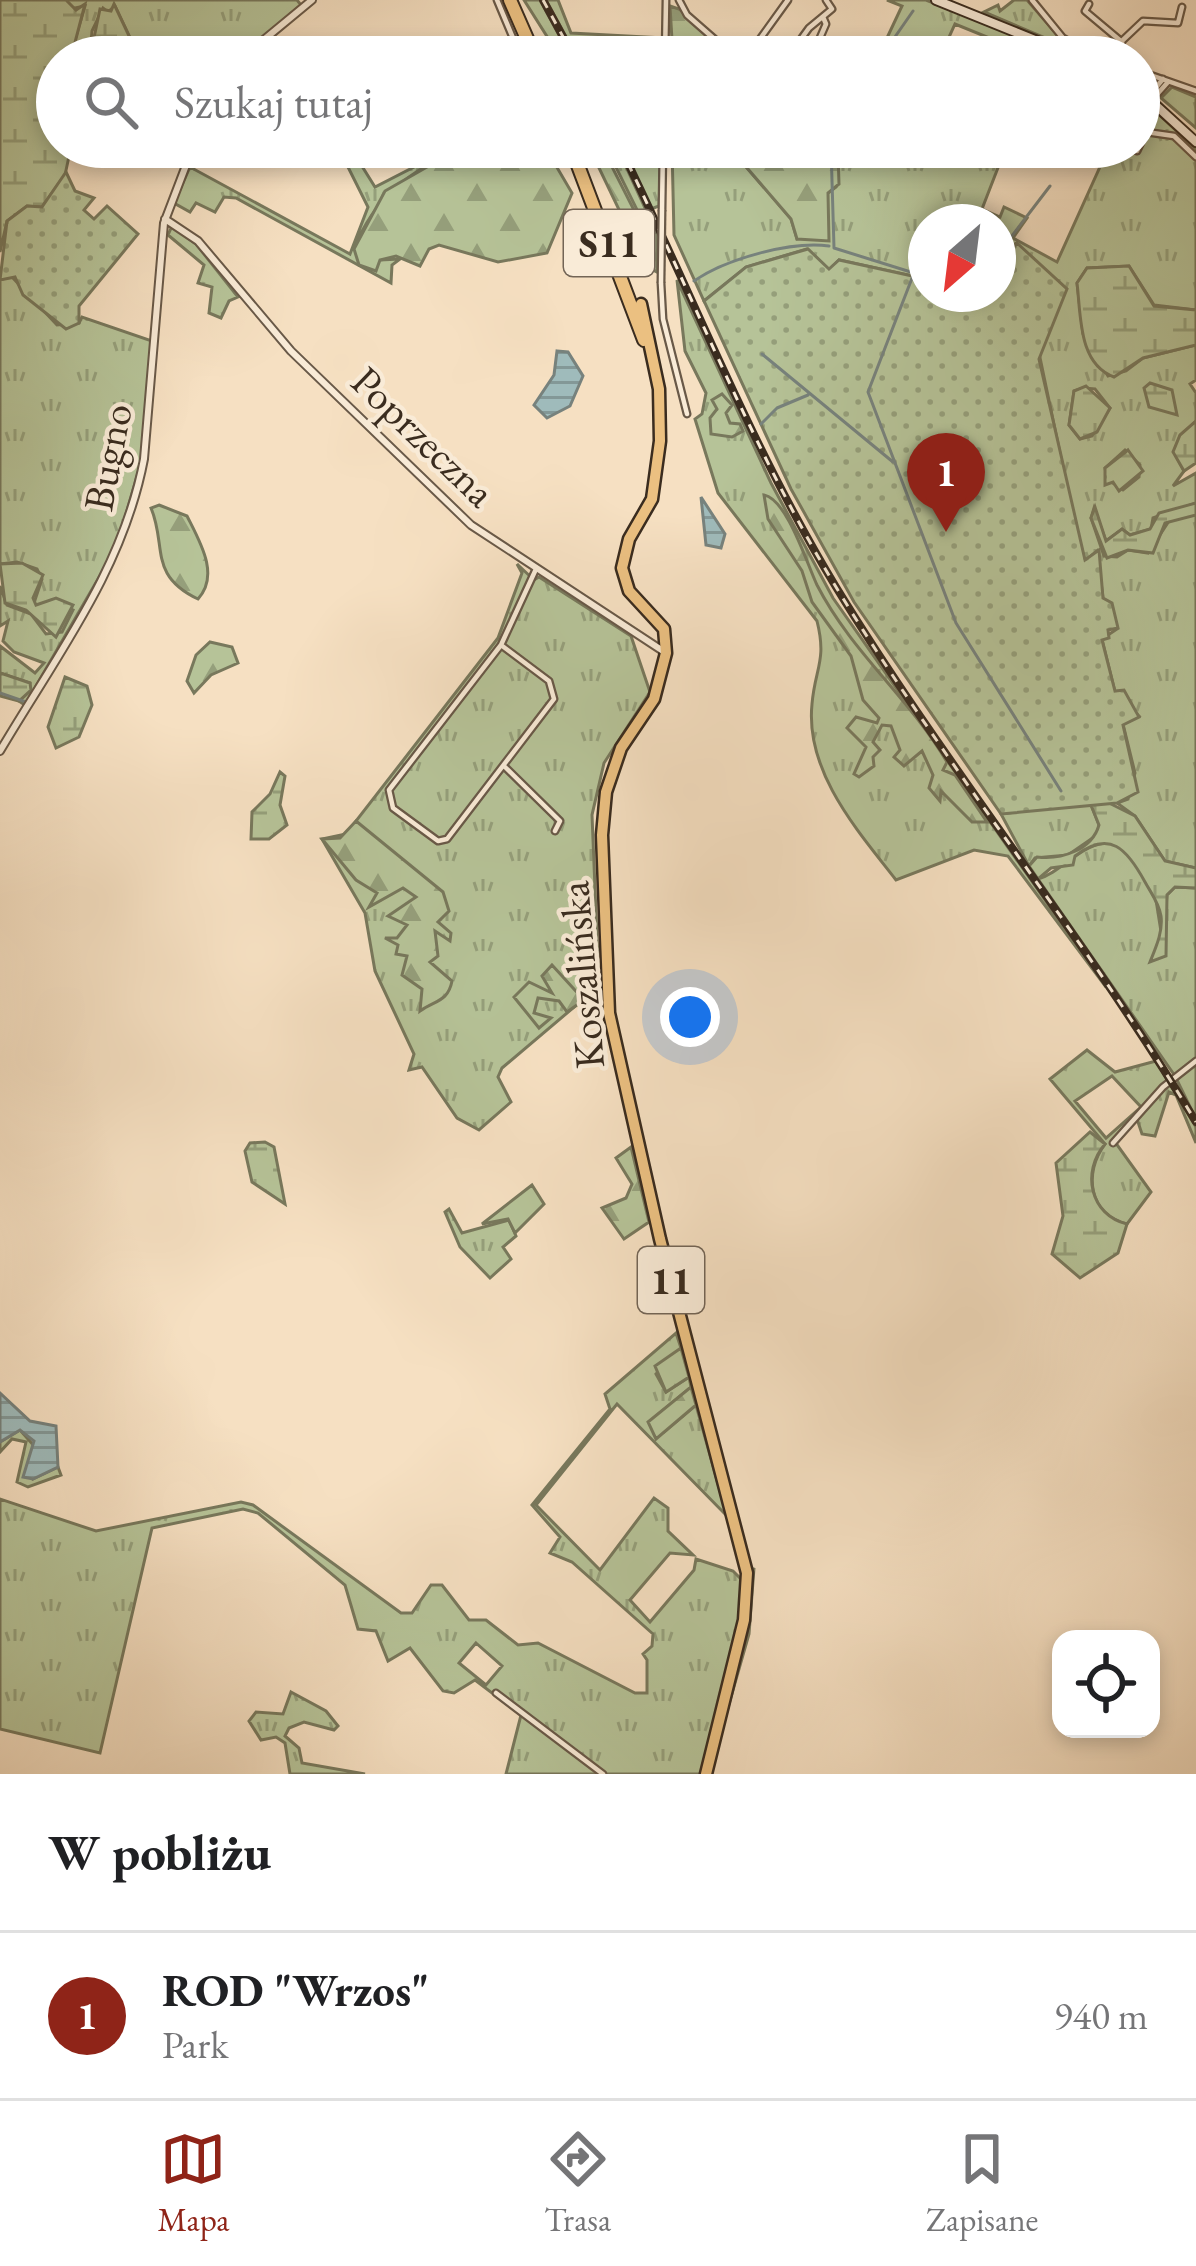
<!DOCTYPE html>
<html lang="pl">
<head>
<meta charset="utf-8">
<style>
	:root { --surface:#fff; --page:#f6f6f6; --text:#202124; --muted:#757577; --line:#e0e0e0; --accent:#8f2418 }
	body { margin:0; font-family:"EB Garamond",serif; background:var(--page); color:var(--text) }
	.controls { position:absolute; right:36px; bottom:36px; display:grid; overflow:hidden; border-radius:24px; box-shadow:0 6px 18px #0003 }
	.controls button { width:108px; height:108px; display:grid; place-items:center; padding:0; border:0; border-bottom:3px solid var(--line); background:var(--surface); color:var(--text); font:60px sans-serif }
	.compass { position:absolute; left:908px; top:204px; width:108px; height:108px; border-radius:50%; background:var(--surface); box-shadow:0 6px 18px #0003; rotate:208deg }
	.you { position:absolute; left:690px; top:1017px; width:42px; height:42px; margin:-30px; border:9px solid #fff; border-radius:50%; background:#1a73e8; box-shadow:0 0 0 18px #1a73e833 }
	.badge { display:grid; place-items:center; width:78px; height:78px; border-radius:50%; background:var(--accent); color:#fff; font-size:39px; font-weight:700 }
	.pin { position:absolute; translate:-50% -99px; filter:drop-shadow(0 3px 6px #0008) }
	.pin::after { content:''; position:absolute; top:63px; width:42px; height:36px; background:inherit; clip-path:polygon(0 0,100% 0,50% 100%) }
	.list { margin:0; padding:0; list-style:none }
	h2 { display:flex; justify-content:space-between; align-items:center; height:156px; margin:0; padding:0 48px; font-size:51px }
	h2 small { font-size:39px; font-weight:400; color:var(--muted) }
	.list li { display:grid; grid-template-columns:78px 1fr auto; gap:36px; align-items:center; box-sizing:border-box; height:168px; padding:0 48px; border-top:3px solid var(--line) }
	.list b { display:block; font-size:45px; white-space:nowrap }
	.list p { margin:0; font-size:39px; white-space:nowrap; color:var(--muted) }
	.list em { font-size:39px; font-style:normal; color:var(--muted) }
	.icon { flex:none; width:66px; height:66px; fill:none; stroke:currentColor; stroke-width:2; stroke-linecap:round; stroke-linejoin:round }
	.map { position:relative; flex:none; width:1196px; height:1774px; overflow:hidden }
	.search { position:absolute; background:var(--surface); box-shadow:0 6px 18px #0003; left:36px; right:36px; top:36px; height:132px; display:flex; align-items:center; gap:30px; box-sizing:border-box; padding:0 42px; border-radius:66px; color:var(--muted); font-size:45px }
	.sheet { height:324px; background:var(--surface) }
	nav { display:flex; justify-content:space-around; align-items:center; box-sizing:border-box; height:168px; border-top:3px solid var(--line); background:var(--surface); font-size:33px; color:var(--muted) }
	nav a { display:grid; justify-items:center; gap:6px }
	nav .on { color:var(--accent) }
	.map>svg:first-child { display:block }
	.grass { fill:url(#grass-tufts); stroke:#78785c; stroke-width:3; fill-rule:evenodd }
	.forest { fill:url(#forest-firs); stroke:#78785c; stroke-width:3 }
	.wetland { fill:url(#wetland-marsh); stroke:#78785c; stroke-width:3 }
	.park { fill:url(#park-dots); stroke:#78785c; stroke-width:3 }
	.water { fill:url(#water-rules); stroke:#77827d; stroke-width:3 }
	.lines { fill:none; stroke-linecap:round; stroke-linejoin:round }
	.stream { stroke:#77827d; stroke-width:3 }
	.minor-casing { stroke:#695948; stroke-width:9 }
	.tertiary-casing { stroke:#695948; stroke-width:10 }
	.secondary-casing { stroke:#3a2c1f; stroke-width:12 }
	.trunk-casing { stroke:#3a2c1f; stroke-width:15 }
	.motorway-casing { stroke:#3a2c1f; stroke-width:16 }
	.minor { stroke:#f9ebd7; stroke-width:4.5 }
	.tertiary { stroke:#f9ebd7; stroke-width:6 }
	.secondary { stroke:#f9ebd7; stroke-width:8 }
	.trunk { stroke:#ebc081; stroke-width:10 }
	.motorway { stroke:#ebc081; stroke-width:12 }
	.rail-casing { stroke:#3a2c1f; stroke-width:8 }
	.rail { stroke:#f9ebd7; stroke-width:3; stroke-dasharray:9; stroke-linecap:butt }
	.minor-bridge-casing { stroke:#695948; stroke-width:9; stroke-linecap:butt }
	.minor-bridge { stroke:#f9ebd7; stroke-width:4.5 }
	.labels { text-anchor:middle; stroke-width:9; stroke-linejoin:round; paint-order:stroke }
	.shield { fill:#f9ebd7; stroke:#736556; stroke-width:3 }
	.shield-label { font-size:39px; font-weight:bold; fill:#3a2c1f }
	.street-label { font-size:42px; fill:#3a2c1f; stroke:#f9ebd7 }
</style>
</head>
<body>
<div class="map">
<svg width="1196" height="1774" viewBox="0 0 1196 1774">
	<defs>
		<pattern id="grass-tufts" width="24" height="20" patternUnits="userSpaceOnUse" patternTransform="scale(3)"><rect width="24" height="20" fill="#b6c398"/><path d="M3 7l-1-3M5 7V3M7 7l1-3M15 17l-1-3M17 17v-4M19 17l1-3" fill="none" stroke="#959f7b"/></pattern>
		<pattern id="forest-firs" width="22" height="20" patternUnits="userSpaceOnUse" patternTransform="scale(3)"><rect width="22" height="20" fill="#b6c398"/><path d="M5 1l3.5 6h-7zM16 11l3.5 6h-7z" fill="#959f7b"/></pattern>
		<pattern id="wetland-marsh" width="20" height="14" patternUnits="userSpaceOnUse" patternTransform="scale(3)"><rect width="20" height="14" fill="#b6c398"/><path d="M1 5h8M5 5V1M11 12h8M15 12V8" fill="none" stroke="#959f7b"/></pattern>
		<pattern id="park-dots" width="8" height="8" patternUnits="userSpaceOnUse" patternTransform="scale(3)"><rect width="8" height="8" fill="#b6c398"/><path d="M2 2h.1M6 6h.1" fill="none" stroke="#959f7b" stroke-width="1.8" stroke-linecap="round"/></pattern>
		<pattern id="water-rules" width="6" height="5" patternUnits="userSpaceOnUse" patternTransform="scale(3)"><rect width="6" height="5" fill="#9fbbbb"/><path d="M0 2.5h6" fill="none" stroke="#839897"/></pattern>
	</defs>
	<rect width="100%" height="100%" fill="#f6e0c2"/>
	<filter id="stains"><feTurbulence type="fractalNoise" baseFrequency=".00167" numOctaves="4"/><feColorMatrix values="0 0 0 0 .2 0 0 0 0 .09 0 0 0 0 .02 0 0 0 .5 -.17"/></filter>
	<radialGradient id="worn" r=".72"><stop offset=".6" stop-color="#630" stop-opacity="0"/><stop offset="1" stop-color="#630" stop-opacity=".3"/></radialGradient>
	<path class="grass" d="M66 0H297L301 5 240 57H139L115 6 108 12 103 8 92 31 90 57H70L85 6 70 9Z
		M524 0H540L571 57H560Z
		M546 0H558L571 33 663 38V57H577Z
		M887 0H926L1069 57H1036L955 24 940 57H878L902 6Z
		M1014 0H1027L1060 38 1090 57 984 12 998 5 1000 11Z
		M1172 87 1196 97V128L1161 98Z
		M1156 112 1196 149V310L1154 305 1129 266 1087 268 1077 283 1083 334 1108 376 1126 371 1143 358 1196 345V380L1190 384 1196 393V421L1180 436 1174 452 1184 471 1173 486 1196 473V503L1153 518 1151 529 1130 535 1122 529 1106 541 1094 508 1091 518 1104 556 1117 557 1128 550 1148 553 1171 518 1196 515V868L1165 861 1135 816 1117 803 1128 799 1135 773 1123 724 1139 716 1115 692 1102 639 1117 629 1103 598 1097 551 1085 561 1074 520 1016 243 1007 255 998 249V222H926V279L839 260 829 270 807 249 746 267 704 301 674 235 672 147H692L702 164 729 147 791 219 797 239 810 237 828 193 836 187 837 153 845 147H1006L982 209 1000 217 1004 207 1027 218 1013 238 1057 262 1109 147H1139V118ZM1083 388 1095 389 1110 408 1092 436 1080 439 1069 425 1074 391ZM1125 450 1140 465 1139 477 1123 490 1107 479 1105 468Z
		M338 147H350L375 187 453 147H462C411 170 374 197 354 249L380 260 400 259 392 265 391 283 236 198 224 197 215 212 196 203 190 212 174 203 190 167 350 254 368 207Z
		M606 147H617L657 234V272L651 269 644 224Z
		M622 147H661L659 206 651 209Z
		M172 226 196 244 238 297 229 301 221 318 209 313 212 287 198 283 204 265 168 235Z
		M11 276 57 325 79 323 82 317 152 341 142 459 116 548 25 705 19 701 29 692 30 683 0 673V646L35 673 44 663 14 652 3 641 8 621 0 626V586L7 605 31 614 46 634 62 632 73 610 52 600 41 606 34 603 42 579 37 569 17 562 0 564V280Z
		M677 280 771 483 833 598 1106 987 1008 856 974 850 896 880C858 831 805 772 812 704 815 668 827 661 817 621L718 493 695 419 702 414 706 393 685 351Z
		M517 564 534 580 539 577 631 636 650 692 604 763 592 815 599 986 502 1068 498 1077 511 1102 479 1130 457 1118 422 1067 409 1070 414 1054 375 971 365 913 322 839 346 834 498 638 522 573Z
		M1066 805H1091L1099 825 1097 835 1068 855 1035 858 1029 866 1001 814Z
		M1116 843 1136 863 1156 900 1163 944 1167 895 1175 887 1196 888V1119L1175 1076 1038 879C1064 872 1082 839 1116 843Z
		M1087 1050 1115 1072 1156 1061 1196 1127V1143L1176 1095 1169 1092 1155 1136 1142 1134 1137 1119 1115 1142 1151 1192 1127 1224C1089 1215 1083 1173 1105 1144L1050 1079ZM1112 1076 1141 1107 1106 1138 1075 1101Z
		M449 1209 462 1233 509 1220 516 1236 503 1247 511 1259 490 1278 460 1247 445 1212Z
		M676 1333 681 1348 656 1374 666 1392 689 1377 691 1387 655 1417 664 1432 696 1405 727 1516 617 1404 536 1505 600 1570 654 1498 668 1508V1531L693 1555 670 1553 630 1600 650 1622 694 1570 696 1559 733 1571 743 1581 741 1618 702 1774H506L521 1715 475 1680 454 1693 443 1691 410 1648 388 1661 376 1631 358 1629 345 1585 258 1513 243 1509 152 1528 100 1753 0 1729V1499L96 1531 241 1502 253 1505 401 1613H412L431 1585H442L469 1620H486L518 1645 538 1643 635 1693H647V1660L643 1654 652 1646 653 1634 572 1562 550 1553 560 1537 532 1505 610 1409 605 1394ZM476 1643 502 1666 486 1685 459 1663Z
		M20 1430 35 1447 29 1465 33 1479 58 1467 61 1475 28 1487 17 1482 26 1442 12 1439 0 1452V1442Z
		M754 1568 749 1634 709 1774 751 1573Z
		M291 1692 326 1711 338 1726 334 1730 304 1722 289 1728 285 1736 299 1748 302 1763 365 1774H290L285 1743 276 1737 261 1740 249 1721 256 1712 283 1714Z"/>
	<path class="forest" d="M670 6 679 9 732 57H673Z
		M462 147H545L572 193 547 253 498 262 439 245 429 249 420 266 396 256 380 260 376 271 359 265 354 249 385 191Z
		M589 147H602L637 216 645 264Z
		M729 147H845L838 153 839 184 828 193 829 241 797 239 791 219Z
		M722 394 732 405 726 413 730 423 740 424 743 431 732 437 711 434 710 418 717 409 712 400Z
		M764 495C787 499 807 564 817 585 852 653 909 697 947 762L943 770 955 775 987 822H972L941 791 940 801 929 788 933 775 922 751 904 766 894 757 900 750 891 726 882 725 873 742 880 750 873 757 874 766 859 777 854 774 866 747 847 728 856 717 877 723 879 718 863 700 851 656 812 602 802 571 768 519Z
		M159 505 187 516C200 542 220 575 198 599 148 575 167 546 151 508Z
		M210 642 232 647 238 663 211 675 194 693 187 681 196 655Z
		M356 821 443 892 449 911 438 922 451 933 450 941 435 931 438 956 430 962 452 981C448 1002 435 1000 420 1011L422 989 402 975 407 956 396 954 398 945 385 938H397L407 925 388 916 416 897 403 888 369 907 377 893 356 880 322 839 340 838Z
		M552 965 584 1000 567 1012 559 1001 538 998 534 1013 551 1018 539 1028 514 997 529 982 552 993 542 976Z
		M631 1147 649 1222 624 1239 602 1208 626 1198 632 1184 616 1158Z
		M532 1185 544 1204 515 1233 508 1219 482 1224Z
		M681 1348 689 1377 666 1392 655 1366Z
		M691 1387 696 1405 656 1439 648 1422Z"/>
	<path class="wetland" d="M0 0H66L76 10 85 4 72 54 55 60 57 147H71L65 175 42 207 27 206 7 221 0 252Z
		M114 4 139 57H90L100 9 111 11Z
		M1129 266 1154 306 1196 310V345L1143 358 1114 377C1078 364 1081 315 1077 283L1087 268Z
		M1150 383 1172 390 1177 415 1149 407 1144 388Z
		M1086 386 1110 408 1097 432 1080 439 1069 425 1074 391Z
		M1196 421V463L1184 471 1173 452 1180 435Z
		M1128 450 1143 471 1119 491 1113 482 1105 485V468Z
		M1196 503V515L1165 523 1153 553 1128 550 1107 558 1091 518 1095 507 1106 541 1122 529 1130 535 1150 529 1159 513Z
		M22 563 43 575 33 598 36 605 56 598 73 605 56 637 26 610 5 603 0 564Z
		M0 673 30 683 31 690 19 701 0 696Z
		M65 677 87 686 92 705 79 737 56 748 48 727Z
		M280 772 285 776 280 805 287 825 269 839H251L252 812 270 794Z
		M1105 801 1135 816 1165 861 1196 868V888L1175 887 1167 895 1166 956 1150 962C1156 947 1163 932 1161 916 1159 903 1151 893 1145 882 1127 849 1110 829 1075 856L1073 865 1051 868 1038 879 1029 866 1037 857C1061 860 1092 850 1099 825L1091 805Z
		M1090 1132 1105 1144C1081 1172 1090 1215 1127 1224L1118 1253 1080 1278 1052 1254 1063 1216 1056 1163Z
		M265 1142 274 1147 285 1204 252 1182 245 1151 250 1143Z"/>
	<path class="park" d="M66 172 75 191 94 198 84 210 94 219 107 206 138 234 79 306V323L66 329 23 295 15 277 0 280 7 221 27 206 42 207Z
		M1017 243 1067 289 1039 359 1085 560 1099 550 1103 598 1112 603 1118 628 1108 630 1109 638 1102 640 1115 691 1124 690 1139 717 1123 725 1138 792 1117 803 1001 814 854 602 791 489 704 301 746 267 808 249 829 269 839 260 926 279V294H998V249L1007 254Z"/>
	<path class="water" d="M557 351 568 352 583 376 570 406 547 418 534 405 554 375Z
		M701 497 725 534 721 548 706 545Z
		M0 1393 30 1421 56 1426 58 1467 33 1479 23 1477 34 1441 20 1430 0 1442Z"/>
	<g class="lines">
		<path class="stream" d="M881 57 913 11
			M831 147 834 248 914 273 868 392 956 623 1061 791
			M998 254 1050 186
			M694 281C726 259 790 241 829 246
			M762 354 893 462
			M761 424 777 408 808 395
			M0 693 26 702"/>
		<defs>
			<path id="minor" d="M497 0 521 57
				M679 0 687 15 735 57
				M1032 0 1063 38 1096 57
				M1089 4 1085 11 1122 42
				M797 44 816 47 826 24 823 17
				M665 57 666 0
				M747 57 788 0
				M788 57 809 28 832 9 826 0
				M1105 57 1143 21 1178 23 1182 7
				M1139 71 1196 91
				M1148 97 1163 79
				M1152 100 1168 82
				M1139 131 1174 136 1196 157
				M1126 147 1137 151 1144 136
				M662 210 663 147
				M661 283 663 319 687 414
				M501 645 549 681 554 699 447 839 438 841 393 808 389 790 501 645 536 569
				M505 767 560 821 555 831
				M1113 1143 1163 1087 1196 1061
				M496 1693 603 1774"/>
			<path id="tertiary" d="M243 57 312 0
				M165 219 198 241 291 351 471 525 663 651
				M0 751C56 656 123 570 144 459L164 223 193 147"/>
			<path id="secondary" d="M936 0 1077 57
				M1139 90 1196 142"/>
			<path id="trunk" d="M641 304 659 389 660 441 652 499 629 539 622 568 629 591 664 629 666 653 654 699 621 748 606 792 602 835 609 1013 660 1239 747 1573 744 1620 706 1774"/>
			<path id="motorway" d="M510 0 535 57
				M571 147 644 340"/>
		</defs>
		<use href="#minor" class="minor-casing"/>
		<use href="#tertiary" class="tertiary-casing"/>
		<use href="#secondary" class="secondary-casing"/>
		<use href="#trunk" class="trunk-casing"/>
		<use href="#motorway" class="motorway-casing"/>
		<use href="#minor" class="minor"/>
		<use href="#tertiary" class="tertiary"/>
		<use href="#secondary" class="secondary"/>
		<use href="#trunk" class="trunk"/>
		<use href="#motorway" class="motorway"/>
		<defs>
			<path id="rail" d="M543 0 574 57
				M620 147C692 293 751 447 836 587 948 770 1085 937 1196 1122"/>
		</defs>
		<use href="#rail" class="rail-casing"/>
		<use href="#rail" class="rail"/>
		<defs>
			<path id="minor-bridge" d="M661 283 662 210"/>
		</defs>
		<use href="#minor-bridge" class="minor-bridge-casing"/>
		<use href="#minor-bridge" class="minor-bridge"/>
	</g>
	<g class="labels">
		<g class="shield">
			<rect x="564" y="210" width="90" height="66" rx="9"/>
			<rect x="638" y="1247" width="66" height="66" rx="9"/>
		</g>
		<g class="shield-label">
			<text x="609" y="257">S11</text>
			<text x="671" y="1294">11</text>
		</g>
		<g class="street-label">
			<text transform="translate(424 436) rotate(44)" y="15">Poprzeczna</text>
			<text transform="translate(107 457) rotate(-79)" y="15">Bugno</text>
			<text transform="translate(581 975) rotate(-95)" y="15">Koszalińska</text>
		</g>
	</g>
	<rect width="100%" height="100%" filter="url(#stains)"/>
	<rect width="100%" height="100%" fill="url(#worn)"/>
</svg>
<div class="controls">
<button><svg class="icon" aria-label="locate" viewBox="0 0 24 24"><circle cx="12" cy="12" r="6"/><path d="M12 2v4M12 18v4M2 12h4M18 12h4"/></svg></button>
</div>
<svg class="compass" viewBox="-18 -18 36 36"><path d="M0-13l5 13h-10z" fill="#e53935"/><path d="M0 13l5-13h-10z" fill="#757577"/></svg>
<div class="you"></div>
<div class="pin badge" style="left:946px;top:532px">1</div>
<div class="search"><svg class="icon" aria-label="search" viewBox="0 0 24 24"><circle cx="10" cy="10" r="6"/><path d="M15 15l6 6"/></svg>Szukaj tutaj</div>
</div>
<section class="sheet">
<h2>W pobliżu<small></small></h2>
<ul class="list">
<li><span class="badge">1</span><div><b>ROD &quot;Wrzos&quot;</b><p>Park</p></div><em>940 m</em></li>
</ul>
</section>
<nav>
<a class="on"><svg class="icon" aria-label="map" viewBox="0 0 24 24"><path d="M3 6l6-2 6 2 6-2v14l-6 2-6-2-6 2zM9 4v14M15 6v14"/></svg>Mapa</a>
<a><svg class="icon" aria-label="directions" viewBox="0 0 24 24"><path d="M12 3l9 9-9 9-9-9zM9 14v-3h6M13 9l2 2-2 2"/></svg>Trasa</a>
<a><svg class="icon" aria-label="saved" viewBox="0 0 24 24"><path d="M7 4h10v16l-5-4-5 4z"/></svg>Zapisane</a>
</nav>
</body>
</html>
